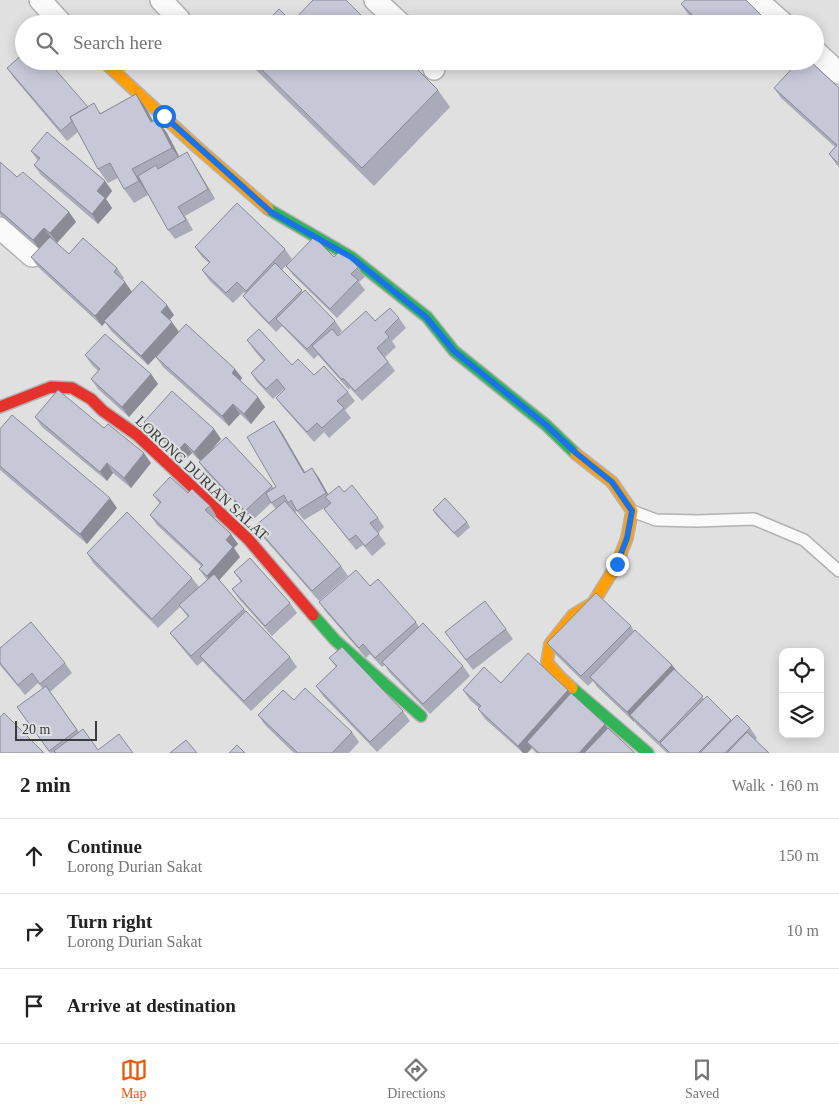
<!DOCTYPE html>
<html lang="en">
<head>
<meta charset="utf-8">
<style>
	:root { --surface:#fff; --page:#f6f6f6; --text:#222; --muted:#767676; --line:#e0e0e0; --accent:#ea580c }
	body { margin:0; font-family:Georgia,serif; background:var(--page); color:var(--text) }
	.controls { position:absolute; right:15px; bottom:15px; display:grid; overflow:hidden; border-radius:10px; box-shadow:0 2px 12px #0003 }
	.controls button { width:45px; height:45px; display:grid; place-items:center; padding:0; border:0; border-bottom:1px solid var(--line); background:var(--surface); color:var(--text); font:25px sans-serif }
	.scale { position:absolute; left:15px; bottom:12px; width:82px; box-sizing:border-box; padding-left:5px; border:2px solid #3a3b3b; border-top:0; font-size:14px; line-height:18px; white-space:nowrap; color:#3a3b3b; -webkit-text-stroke:4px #dfe0e2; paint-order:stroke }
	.stop { position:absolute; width:15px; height:15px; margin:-11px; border:4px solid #1a73e8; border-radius:50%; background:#fff }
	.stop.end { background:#1a73e8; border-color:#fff; box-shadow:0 1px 5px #0008 }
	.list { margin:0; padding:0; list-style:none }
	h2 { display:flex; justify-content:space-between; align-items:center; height:65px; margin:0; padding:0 20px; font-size:21px }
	h2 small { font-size:16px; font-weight:400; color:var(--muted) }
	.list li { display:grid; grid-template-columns:32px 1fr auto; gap:15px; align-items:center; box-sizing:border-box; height:75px; padding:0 20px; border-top:1px solid var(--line) }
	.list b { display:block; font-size:19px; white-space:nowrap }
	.list p { margin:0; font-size:16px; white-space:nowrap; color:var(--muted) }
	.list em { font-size:16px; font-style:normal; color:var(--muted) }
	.icon { flex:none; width:28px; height:28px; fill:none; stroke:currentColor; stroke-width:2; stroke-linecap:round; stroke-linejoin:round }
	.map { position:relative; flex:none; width:839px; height:753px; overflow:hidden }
	.search { position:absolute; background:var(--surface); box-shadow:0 2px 12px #0003; left:15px; right:15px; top:15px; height:55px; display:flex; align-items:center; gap:12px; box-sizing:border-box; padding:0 18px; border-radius:28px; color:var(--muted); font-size:19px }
	.sheet { height:290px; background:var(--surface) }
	nav { display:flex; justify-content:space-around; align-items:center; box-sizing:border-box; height:70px; border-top:1px solid var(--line); background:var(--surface); font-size:14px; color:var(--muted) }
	nav a { display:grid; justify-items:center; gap:2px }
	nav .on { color:var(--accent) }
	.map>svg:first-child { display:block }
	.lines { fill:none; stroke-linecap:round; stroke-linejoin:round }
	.lane-casing { stroke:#b2b2b2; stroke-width:14 }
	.street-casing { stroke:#b2b2b2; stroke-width:24 }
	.fast-casing { stroke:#b2b2b2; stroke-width:14 }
	.slow-casing { stroke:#b2b2b2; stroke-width:14 }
	.jam-casing { stroke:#b2b2b2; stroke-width:14 }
	.lane { stroke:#fafafa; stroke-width:11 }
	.street { stroke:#fafafa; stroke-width:21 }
	.fast { stroke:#30b455; stroke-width:11 }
	.slow { stroke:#ff9f0a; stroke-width:11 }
	.jam { stroke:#e5322d; stroke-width:11 }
	.wall { fill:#aaabb9 }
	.shaded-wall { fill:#8b8b96 }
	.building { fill:#c6c7d7; stroke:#8b8b96 }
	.route { stroke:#1a73e8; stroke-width:6 }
	.labels { text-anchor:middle; stroke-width:4; stroke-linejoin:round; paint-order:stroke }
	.street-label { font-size:15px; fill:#3a3b3b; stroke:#dfe0e2 }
</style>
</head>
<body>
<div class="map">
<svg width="839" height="753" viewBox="0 0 839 753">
	<rect width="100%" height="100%" fill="#e0e0e1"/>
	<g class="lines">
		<defs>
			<path id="lane" d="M632 511 656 520 697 521 754 519 804 540 839 571"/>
			<path id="street" d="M40 0 62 24
				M161 0 179 19
				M375 0 401 24
				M757 0 784 24
				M815 51 839 73
				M432 61 434 69
				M0 228 32 256"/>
			<path id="fast" d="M268 209 351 257 427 317 454 351 546 425 576 454
				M313 615 335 640 421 716
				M572 688 648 753"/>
			<path id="slow" d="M103 61 198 148 268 209
				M572 688 560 677 547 662 550 644 573 615 593 603 617 564 627 538 632 511 612 482 576 454"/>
			<path id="jam" d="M0 407 51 387 72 388 91 399 103 411 137 435 248 539 313 615"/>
		</defs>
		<use href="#lane" class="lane-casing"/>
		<use href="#street" class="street-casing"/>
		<use href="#fast" class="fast-casing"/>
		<use href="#slow" class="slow-casing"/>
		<use href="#jam" class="jam-casing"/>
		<use href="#lane" class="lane"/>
		<use href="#street" class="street"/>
		<use href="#fast" class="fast"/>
		<use href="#slow" class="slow"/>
		<use href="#jam" class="jam"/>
	</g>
	<path class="wall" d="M681 4 770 24H699L688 14Z
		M249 61H409L438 90 450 107 374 186 253 67Z
		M7 68 101 113 136 94 146 108 153 121 167 133 179 156 193 162 215 199 185 216 193 230 175 239 168 230 143 186 148 195 134 203 124 189 118 178 108 183 98 169 78 132 67 141 14 78Z
		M774 88H839V167L836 164 829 154 835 147 781 98Z
		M31 151 105 181 112 191 106 199 112 208 98 224 41 175 34 165 38 161Z
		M0 162 17 177 69 212 76 222 57 243 50 238 69 254 117 268 124 278 122 280 125 282 132 292 174 315 170 320 179 332 235 369 242 378 240 381 265 407 251 424 240 414 229 426 163 367 156 357 171 341 148 365 111 331 105 322 102 326 38 267 31 257 39 249 0 215Z
		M195 247 285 249 292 259 282 270 303 292 335 321 342 331 338 335 375 321 399 318 406 328 392 341 396 347 385 357 395 371 362 401 350 388 349 390 318 355 314 359 282 326 276 332 250 305 243 296 245 293 244 292 233 303 209 280 202 270 209 263 202 257Z
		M334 257 358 267 365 277 359 282 365 290 337 318 293 275 286 266Z
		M247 340 292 365 348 392 355 401 345 410 351 418 329 438 324 432 314 442 283 407 276 398 284 390V389L273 399 257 382 251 373 263 361 254 350Z
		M85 355 151 374 158 384 129 417 98 389 91 379 98 371 92 365Z
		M35 417 104 428 151 463 131 488 113 473 107 481 42 427Z
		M144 422 214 429 221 439 208 453 272 486 274 488 276 487 281 431 305 472 319 478 328 494 344 492 378 518 384 527 378 533 386 544 372 556 363 545 356 550 324 509 326 507 304 520 297 511 295 512 341 566 348 576 319 601 262 536 255 526 276 509 271 503 252 521 206 472 199 462 200 461 192 453 184 461 151 431Z
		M0 429 117 508 87 544 0 470Z
		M188 493 210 506 216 515 214 518 238 544 234 548 240 557 219 580 246 611 290 657 297 667 251 711 207 666 203 661 197 666 177 642 170 633 188 617 180 607 158 628 93 563 87 553 192 578 199 587 207 580 199 569 201 566 157 525 150 515 160 504 153 495Z
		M433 510 467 522 470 527 458 538 436 515Z
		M234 572 290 603 297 613 272 636 239 599 232 589 241 582Z
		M370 586 416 622 419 627 463 666 470 676 430 714 389 672 385 665 382 667 370 654 366 658 326 612 319 602Z
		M631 626 634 631 672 665 676 671 704 699 707 696 732 721 750 728 757 738 755 740 769 753H667L666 752 637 725 634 721V722L597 687 593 681 588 686 554 653 547 643Z
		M506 629 513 639 473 670 445 632Z
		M0 648 65 663 72 673 50 692 79 732 98 750 133 753H50L17 707 43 689 38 683 25 695 0 665Z
		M329 658 403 711 410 721 377 752 323 696 316 686 336 667Z
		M501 683 568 690 571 694 605 724 608 728 635 753H536L532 748 527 753H523L485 719 478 709 479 708 470 700 463 690Z
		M294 700 352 732 359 742 349 753H294L265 725 258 715Z"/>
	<path class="shaded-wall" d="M740 61H748L743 66Z
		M136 94 146 108 161 136 151 122Z
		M157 119 167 133 182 162 172 148Z
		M187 152 193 162 215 199 208 189Z
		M132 169 142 183 148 195 139 181Z
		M105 181 112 191 106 199 112 208 98 224 92 214 97 191Z
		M69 212 76 222 57 243 50 233Z
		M44 228 51 237 40 250 33 240Z
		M125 282 132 292 102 326 95 316Z
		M167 305 174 315 168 321 161 312Z
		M172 322 179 332 148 365 141 356Z
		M235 369 242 378 239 383 232 373Z
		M151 374 158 384 129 417 122 407Z
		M258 397 265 407 251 424 244 414Z
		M233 404 240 414 229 426 222 416Z
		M274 421 281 431 311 483 304 473Z
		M214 429 221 439 201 462 194 452Z
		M185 443 192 453 184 461 177 451Z
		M144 453 151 463 131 488 124 478Z
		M107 463 113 473 107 481 100 472Z
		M312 468 319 478 333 503 326 493Z
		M110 498 117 508 87 544 80 534Z
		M231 534 238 544 234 548 240 557 214 586 207 576 226 540Z
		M672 665 679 674 630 715 634 721V722L627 712Z
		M568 690 575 700 527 742 532 748 527 753H523L518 746Z
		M605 724 612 734 594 753H579Z"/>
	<path class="building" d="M313 0H346L370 24H265L279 9 292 22Z
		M685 0H746L768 22 766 24H702L681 4Z
		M24 53V61H48L88 107 70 117 72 121 61 131 7 68Z
		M253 61H409L438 90 362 168Z
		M799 61H810L839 88V164L829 154 837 145 774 88Z
		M136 94 151 122 157 119 172 148 132 169 139 181 124 189 110 163 98 169 70 117 94 103 100 114Z
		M47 132 105 181 97 191 105 198 92 214 34 165 40 158 31 151Z
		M187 152 208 189 178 207 186 220 168 230 138 176 156 165 158 169Z
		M0 162 17 177 23 172 69 212 50 233 44 228 33 240 0 211Z
		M237 203 285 249 246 291 237 282 226 293 202 270 210 262 195 247Z
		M50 237 69 254 83 238 117 268 114 272 125 282 95 316 31 257Z
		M314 237 334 257 341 250 358 267 351 274 358 280 330 309 286 266Z
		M275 263 302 290 269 323 243 296Z
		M142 281 167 305 161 312 172 322 141 356 104 321Z
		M305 290 335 321 307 349 276 319Z
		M390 308 399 318 385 332 389 337 377 348 388 362 355 391 343 378 342 380 312 346 332 329 338 336 366 311 375 321Z
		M186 324 235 369 232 373 258 397 244 414 233 404 222 416 156 357Z
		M259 329 292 365 298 359 314 375 324 366 348 392 337 401 344 408 322 428 317 423 307 432 276 398 285 389 277 379 266 389 251 373 265 360 247 340Z
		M105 334 151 374 122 407 91 379 100 369 85 355Z
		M58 390 104 428 108 424 144 453 124 478 107 463 100 472 35 417Z
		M172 391 214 429 194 452 185 443 177 451 144 422Z
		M12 415 110 498 80 534 0 466V429Z
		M274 421 304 473 312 468 326 493 297 511 291 500 288 503 284 495 271 503 266 493 276 487 247 437Z
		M226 437 272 486 245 511 199 462Z
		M170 477 188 493 192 489 210 506 205 510 231 534 226 540 233 547 207 576 199 569 203 565 150 515 161 502 153 495Z
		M352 485 378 518 370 523 379 534 365 546 356 535 349 540 324 509 331 503 325 497 339 486 344 492Z
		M445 498 467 522 454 533 433 510Z
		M285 501 341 566 312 591 255 526Z
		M127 512 192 578 152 619 87 553Z
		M250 558 290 603 265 626 232 589 242 581 234 572Z
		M356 570 370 586 378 579 416 622 375 658 363 644 359 648 319 602Z
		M214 574 244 609 191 656 170 633 189 616 179 605Z
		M596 593 631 626 581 676 547 643Z
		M485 601 506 629 466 660 445 632Z
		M246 611 290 657 244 701 200 656Z
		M31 622 65 663 40 684 32 673 18 685 0 663V648Z
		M423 623 463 666 423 704 382 662Z
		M635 630 672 665 627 712 590 677Z
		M342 647 403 711 370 742 316 686 337 666 329 658Z
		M528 653 568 690 518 746 478 709 481 706 463 690 484 667 501 683Z
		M674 669 703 696 659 742 630 715Z
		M46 686 77 730 49 751 17 707Z
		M305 688 352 732 332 753H298L258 715 283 690 294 700Z
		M571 693 605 724 579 753H539L527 742Z
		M707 696 731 720 698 753H670L660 743Z
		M4 713 44 753H0V717Z
		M737 715 750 728 725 753H700Z
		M608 728 635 753H584Z
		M83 729 98 750 119 734 133 753H56L54 751Z
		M747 732 769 753H727Z
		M186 740 197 753H170Z
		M237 745 245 753H229Z"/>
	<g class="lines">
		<path class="route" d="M164 116 271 212 351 257 426 317 454 351 546 425 576 453 612 482 632 511 627 538 617 564"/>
	</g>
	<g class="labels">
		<g class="street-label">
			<text transform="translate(202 478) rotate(43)" y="5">LORONG DURIAN SALAT</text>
		</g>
	</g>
</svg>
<div class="controls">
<button><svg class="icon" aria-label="locate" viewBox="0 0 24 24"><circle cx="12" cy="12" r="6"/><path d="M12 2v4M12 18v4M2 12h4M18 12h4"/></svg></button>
<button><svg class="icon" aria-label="layers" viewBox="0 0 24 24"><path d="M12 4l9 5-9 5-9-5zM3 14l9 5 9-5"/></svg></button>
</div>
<div class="scale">20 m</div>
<div class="stop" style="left:164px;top:116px"></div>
<div class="stop end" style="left:617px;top:564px"></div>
<div class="search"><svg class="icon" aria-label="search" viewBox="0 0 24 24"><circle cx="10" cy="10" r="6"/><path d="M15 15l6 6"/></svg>Search here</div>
</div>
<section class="sheet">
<h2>2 min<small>Walk · 160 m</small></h2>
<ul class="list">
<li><svg class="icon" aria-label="ahead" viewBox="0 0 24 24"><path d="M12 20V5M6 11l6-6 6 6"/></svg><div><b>Continue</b><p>Lorong Durian Sakat</p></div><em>150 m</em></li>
<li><svg class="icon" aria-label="right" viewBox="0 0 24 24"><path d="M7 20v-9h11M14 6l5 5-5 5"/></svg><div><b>Turn right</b><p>Lorong Durian Sakat</p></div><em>10 m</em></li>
<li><svg class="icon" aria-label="arrive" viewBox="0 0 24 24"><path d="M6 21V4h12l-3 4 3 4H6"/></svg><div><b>Arrive at destination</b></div></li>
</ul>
</section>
<nav>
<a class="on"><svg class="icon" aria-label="map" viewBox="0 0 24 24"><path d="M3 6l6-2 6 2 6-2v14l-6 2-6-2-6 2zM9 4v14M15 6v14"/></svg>Map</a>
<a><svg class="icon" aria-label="directions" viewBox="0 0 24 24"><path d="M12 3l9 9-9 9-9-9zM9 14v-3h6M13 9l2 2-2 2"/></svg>Directions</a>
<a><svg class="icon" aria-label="saved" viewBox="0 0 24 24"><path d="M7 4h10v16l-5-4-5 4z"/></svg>Saved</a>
</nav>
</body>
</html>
